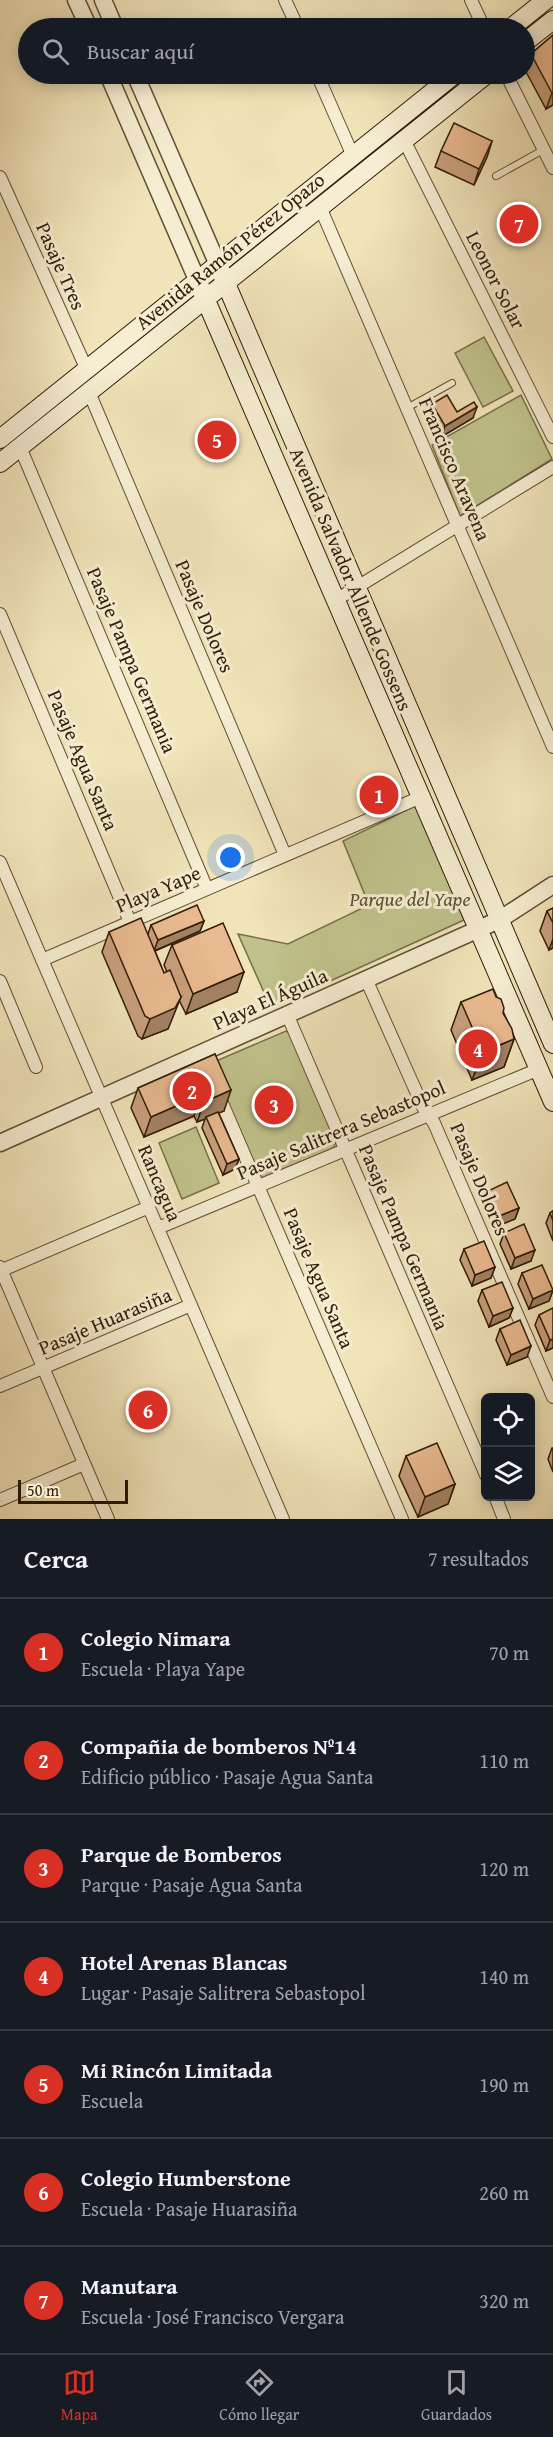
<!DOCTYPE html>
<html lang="es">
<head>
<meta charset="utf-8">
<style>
	:root { --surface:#171b24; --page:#20242c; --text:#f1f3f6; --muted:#9ea1a6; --line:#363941; --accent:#d93025 }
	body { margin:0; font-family:"Gentium Book Plus",serif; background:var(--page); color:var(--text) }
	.controls { position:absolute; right:18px; bottom:18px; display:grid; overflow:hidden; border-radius:9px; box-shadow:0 3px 15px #0003 }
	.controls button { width:54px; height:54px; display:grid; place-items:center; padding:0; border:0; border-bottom:2px solid var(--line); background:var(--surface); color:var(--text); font:30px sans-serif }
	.scale { position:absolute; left:18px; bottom:15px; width:110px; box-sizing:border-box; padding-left:6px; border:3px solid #301c08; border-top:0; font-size:16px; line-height:21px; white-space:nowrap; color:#301c08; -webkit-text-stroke:4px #f6edd2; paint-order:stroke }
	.you { position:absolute; left:231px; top:858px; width:21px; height:21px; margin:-15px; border:4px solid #fff; border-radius:50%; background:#1a73e8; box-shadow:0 0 0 9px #1a73e833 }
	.badge { display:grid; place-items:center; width:39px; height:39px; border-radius:50%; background:var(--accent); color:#fff; font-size:20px; font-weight:700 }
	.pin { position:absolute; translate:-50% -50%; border:3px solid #fff; box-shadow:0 2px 6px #0006 }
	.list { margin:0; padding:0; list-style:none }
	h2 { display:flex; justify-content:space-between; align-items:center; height:78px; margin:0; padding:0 24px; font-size:26px }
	h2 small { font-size:20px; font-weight:400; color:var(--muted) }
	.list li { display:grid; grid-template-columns:39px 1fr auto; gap:18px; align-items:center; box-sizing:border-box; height:108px; padding:0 24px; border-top:2px solid var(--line) }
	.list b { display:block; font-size:22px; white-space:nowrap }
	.list p { margin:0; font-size:20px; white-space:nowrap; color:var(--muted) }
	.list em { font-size:20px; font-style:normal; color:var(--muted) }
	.icon { flex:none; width:33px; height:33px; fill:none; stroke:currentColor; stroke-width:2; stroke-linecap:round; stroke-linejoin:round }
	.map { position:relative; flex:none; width:553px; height:1519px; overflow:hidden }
	.search { position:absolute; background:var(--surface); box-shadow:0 3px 15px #0003; left:18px; right:18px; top:18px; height:66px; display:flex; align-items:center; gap:15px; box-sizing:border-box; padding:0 21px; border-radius:33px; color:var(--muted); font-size:22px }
	.sheet { height:834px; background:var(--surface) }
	nav { display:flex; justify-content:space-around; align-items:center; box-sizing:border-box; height:84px; border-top:2px solid var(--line); background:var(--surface); font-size:16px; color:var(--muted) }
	nav a { display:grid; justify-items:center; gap:3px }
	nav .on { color:var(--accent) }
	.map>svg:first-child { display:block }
	.green { fill:#c0c28b; stroke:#786f4a; stroke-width:1.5 }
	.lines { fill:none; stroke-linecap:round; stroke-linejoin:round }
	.service-casing { stroke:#604e34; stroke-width:8 }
	.minor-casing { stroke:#604e34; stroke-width:14 }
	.tertiary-casing { stroke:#604e34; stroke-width:19 }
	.secondary-casing { stroke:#301c08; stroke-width:20 }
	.service { stroke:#f6edd2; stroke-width:6 }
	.minor { stroke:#f6edd2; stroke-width:12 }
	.tertiary { stroke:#f6edd2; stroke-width:16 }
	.secondary { stroke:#f6edd2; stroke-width:18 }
	.wall { fill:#c89f7b; stroke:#301c08; stroke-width:1.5 }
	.shaded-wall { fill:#a38264; stroke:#301c08; stroke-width:1.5 }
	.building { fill:#e9b98f; stroke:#301c08; stroke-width:1.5 }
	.labels { text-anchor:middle; stroke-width:6; stroke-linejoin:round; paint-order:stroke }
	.street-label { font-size:20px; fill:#301c08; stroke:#f6edd2 }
	.park-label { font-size:20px; font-style:italic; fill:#5b4e2f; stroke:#f6edd2 }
</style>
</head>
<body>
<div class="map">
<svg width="553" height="1519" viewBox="0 0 553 1519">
	<rect width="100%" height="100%" fill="#f1e4b9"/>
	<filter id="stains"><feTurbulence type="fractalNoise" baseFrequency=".00333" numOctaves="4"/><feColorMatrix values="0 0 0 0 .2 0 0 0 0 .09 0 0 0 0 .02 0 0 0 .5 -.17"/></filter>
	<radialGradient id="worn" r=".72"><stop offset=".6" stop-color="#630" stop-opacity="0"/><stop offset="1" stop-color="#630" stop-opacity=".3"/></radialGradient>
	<path class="green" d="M484 337 513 391 483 407 455 353Z
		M521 395 552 459 460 516 432 445Z
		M417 805 464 920 271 1008 238 934 288 944 369 905 343 841Z
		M286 1031 290 1034 336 1142 332 1151 266 1179 258 1176 212 1067 216 1061Z
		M196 1127 219 1183 182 1199 159 1143Z"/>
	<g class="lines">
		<defs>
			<path id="service" d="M496 176 543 150
				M407 408 452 383"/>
			<path id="minor" d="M285 0 298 28
				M471 0 484 28
				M317 74 353 156
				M506 74 553 168
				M404 140 553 437
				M0 177 87 370
				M320 207 553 747
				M89 392 285 855
				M20 447 207 889
				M336 600 553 467
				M0 614 130 922
				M0 862 283 1519
				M42 960 421 797
				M366 979 423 1107 434 1123 553 1397
				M0 981 36 1067
				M287 1014 486 1475
				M219 1096 402 1519
				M158 1228 539 1069
				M0 1267 108 1519
				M0 1271 149 1207
				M0 1386 191 1305
				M495 1496 504 1519
				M0 1500 84 1464"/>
			<path id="tertiary" d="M76 0 89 28
				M103 0 115 28
				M108 74 198 282
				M135 74 218 265
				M0 1143 499 920 553 885"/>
			<path id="secondary" d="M511 28 546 0
				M524 43 553 20
				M218 265 553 1044
				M198 282 553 1102
				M0 439 455 74
				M0 463 487 74"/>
		</defs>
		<use href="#service" class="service-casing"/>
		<use href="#minor" class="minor-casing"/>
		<use href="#tertiary" class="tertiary-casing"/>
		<use href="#secondary" class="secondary-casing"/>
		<use href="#service" class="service"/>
		<use href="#minor" class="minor"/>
		<use href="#tertiary" class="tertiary"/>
		<use href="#secondary" class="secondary"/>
	</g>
	<path class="wall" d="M553 35V105L546 109 525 70 531 54Z
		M492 141 487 157 474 185 435 167 441 151Z
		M432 404 457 412 473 418 441 437 428 415Z
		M553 908V948L549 950 540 931 547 911Z
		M204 921 200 931 155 951 164 973 167 972 164 965 172 945 237 992 186 1014 179 1000 168 1029 142 1039 138 1036 102 952 109 932 148 934 151 925Z
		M461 1002 503 1013 514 1039 504 1067 472 1080 451 1030Z
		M215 1054 224 1111 218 1113 239 1159 235 1169 223 1175 202 1128 205 1119 197 1122 194 1116 144 1137 131 1108 138 1088Z
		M488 1191 519 1208 515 1219 495 1227 484 1201Z
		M553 1211V1241L546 1223 550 1213Z
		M504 1233 531 1261 511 1269 500 1244Z
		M464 1249 495 1267 491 1278 472 1286 460 1260Z
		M522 1273 553 1290 549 1301 529 1309 518 1284Z
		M482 1290 513 1308 509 1318 489 1327 478 1301Z
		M553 1308V1348L546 1351 535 1325 539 1315Z
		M500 1329 527 1357 507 1365 496 1340Z
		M552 1448H553V1472L548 1459Z
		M406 1456 455 1484 448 1504 418 1517 399 1476Z"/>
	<path class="shaded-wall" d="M552 93H553V105L546 109Z
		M492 141 487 157 474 185 479 169Z
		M477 407 473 418 441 437 445 426Z
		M204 921 200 931 154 951 158 940Z
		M553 939V948L549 950Z
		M244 972 237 992 186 1014 193 994Z
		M181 997 168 1029 142 1039 150 1019Z
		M514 1039 504 1067 472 1080 483 1052Z
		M231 1090 224 1111 206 1118V1117L205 1119 197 1122 204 1102Z
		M201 1095 194 1116 144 1137 151 1117Z
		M239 1159 235 1169 223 1175 227 1164Z
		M519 1208 515 1219 495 1227 499 1216Z
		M535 1250 531 1261 511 1269 515 1258Z
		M495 1267 491 1278 472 1286 475 1275Z
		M553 1290 549 1301 529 1309 533 1299Z
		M513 1308 509 1318 489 1327 493 1316Z
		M553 1339V1348L546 1351 550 1340Z
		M531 1346 527 1357 507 1365 511 1355Z
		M455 1484 448 1504 418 1517 425 1497Z"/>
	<path class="building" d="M553 35V93H552L531 54Z
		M454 123 492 141 479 169 441 151Z
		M447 395 457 412 474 402 477 407 445 426 432 404Z
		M197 905 204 921 158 940 151 925Z
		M553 908V923L547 911Z
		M141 918 164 973 170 970 181 997 175 1008 150 1019 145 1016 109 932Z
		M223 923 244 972 193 994 172 945Z
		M493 989 496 997 501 999 504 1008 503 1013 512 1029 514 1039 483 1052 461 1002Z
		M215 1054 231 1090 204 1102 201 1095 151 1117 138 1088Z
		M218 1112 239 1159 227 1164 206 1117Z
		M507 1182 519 1208 499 1216 488 1191Z
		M553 1211V1221L550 1213Z
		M524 1224 535 1250 515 1258 504 1233Z
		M484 1241 495 1267 475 1275 464 1249Z
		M542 1265 553 1290 533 1299 522 1273Z
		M502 1282 513 1308 493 1316 482 1290Z
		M553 1308V1339L550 1340 539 1315Z
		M520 1320 531 1346 511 1355 500 1329Z
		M437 1443 455 1484 425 1497 406 1456Z"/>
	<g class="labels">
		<g class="street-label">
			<text transform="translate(230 251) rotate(-39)" y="7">Avenida Ramón Pérez Opazo</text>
			<text transform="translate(61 266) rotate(66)" y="7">Pasaje Tres</text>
			<text transform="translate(496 280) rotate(63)" y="7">Leonor Solar</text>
			<text transform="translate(455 469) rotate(67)" y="7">Francisco Aravena</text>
			<text transform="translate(351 579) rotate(67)" y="7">Avenida Salvador Allende Gossens</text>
			<text transform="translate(205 616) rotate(67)" y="7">Pasaje Dolores</text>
			<text transform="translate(132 660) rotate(67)" y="7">Pasaje Pampa Germania</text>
			<text transform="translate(83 760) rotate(67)" y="7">Pasaje Agua Santa</text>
			<text transform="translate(158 889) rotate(-23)" y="7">Playa Yape</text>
			<text transform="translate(270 999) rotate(-24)" y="7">Playa El Águila</text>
			<text transform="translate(341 1130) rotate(-23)" y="7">Pasaje Salitrera Sebastopol</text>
			<text transform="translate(480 1179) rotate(67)" y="7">Pasaje Dolores</text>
			<text transform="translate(160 1183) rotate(67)" y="7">Rancagua</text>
			<text transform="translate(404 1237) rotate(67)" y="7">Pasaje Pampa Germania</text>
			<text transform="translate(319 1278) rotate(67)" y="7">Pasaje Agua Santa</text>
			<text transform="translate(105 1321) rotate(-23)" y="7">Pasaje Huarasiña</text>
		</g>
		<g class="park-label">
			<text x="410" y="906">Parque del Yape</text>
		</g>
	</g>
	<rect width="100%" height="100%" filter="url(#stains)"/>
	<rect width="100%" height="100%" fill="url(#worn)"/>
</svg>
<div class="controls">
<button><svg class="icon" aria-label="locate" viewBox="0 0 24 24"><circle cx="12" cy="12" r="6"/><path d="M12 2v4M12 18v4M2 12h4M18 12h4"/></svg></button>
<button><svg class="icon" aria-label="layers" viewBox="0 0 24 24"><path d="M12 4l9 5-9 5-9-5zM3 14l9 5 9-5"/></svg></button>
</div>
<div class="scale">50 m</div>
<div class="you"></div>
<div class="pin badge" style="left:379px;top:795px">1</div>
<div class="pin badge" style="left:192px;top:1091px">2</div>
<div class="pin badge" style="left:274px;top:1105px">3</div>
<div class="pin badge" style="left:478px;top:1049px">4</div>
<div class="pin badge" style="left:217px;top:440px">5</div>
<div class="pin badge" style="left:148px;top:1410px">6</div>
<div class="pin badge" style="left:519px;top:224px">7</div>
<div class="search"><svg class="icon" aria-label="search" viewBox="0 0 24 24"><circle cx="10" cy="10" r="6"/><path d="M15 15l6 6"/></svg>Buscar aquí</div>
</div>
<section class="sheet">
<h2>Cerca<small>7 resultados</small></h2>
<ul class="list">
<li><span class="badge">1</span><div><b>Colegio Nimara</b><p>Escuela · Playa Yape</p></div><em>70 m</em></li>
<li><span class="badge">2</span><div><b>Compañia de bomberos Nº14</b><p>Edificio público · Pasaje Agua Santa</p></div><em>110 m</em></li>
<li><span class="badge">3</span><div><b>Parque de Bomberos</b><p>Parque · Pasaje Agua Santa</p></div><em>120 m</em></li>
<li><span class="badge">4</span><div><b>Hotel Arenas Blancas</b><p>Lugar · Pasaje Salitrera Sebastopol</p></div><em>140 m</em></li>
<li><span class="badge">5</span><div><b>Mi Rincón Limitada</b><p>Escuela</p></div><em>190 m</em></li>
<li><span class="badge">6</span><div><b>Colegio Humberstone</b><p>Escuela · Pasaje Huarasiña</p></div><em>260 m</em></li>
<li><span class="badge">7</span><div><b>Manutara</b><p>Escuela · José Francisco Vergara</p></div><em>320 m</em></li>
</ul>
</section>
<nav>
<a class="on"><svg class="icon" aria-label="map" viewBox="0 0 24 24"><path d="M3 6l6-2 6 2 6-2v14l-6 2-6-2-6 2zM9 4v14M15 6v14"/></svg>Mapa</a>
<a><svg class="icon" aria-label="directions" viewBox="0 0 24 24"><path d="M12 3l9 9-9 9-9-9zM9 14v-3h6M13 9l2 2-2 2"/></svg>Cómo llegar</a>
<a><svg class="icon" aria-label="saved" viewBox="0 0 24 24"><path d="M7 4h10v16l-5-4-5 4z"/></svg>Guardados</a>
</nav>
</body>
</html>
